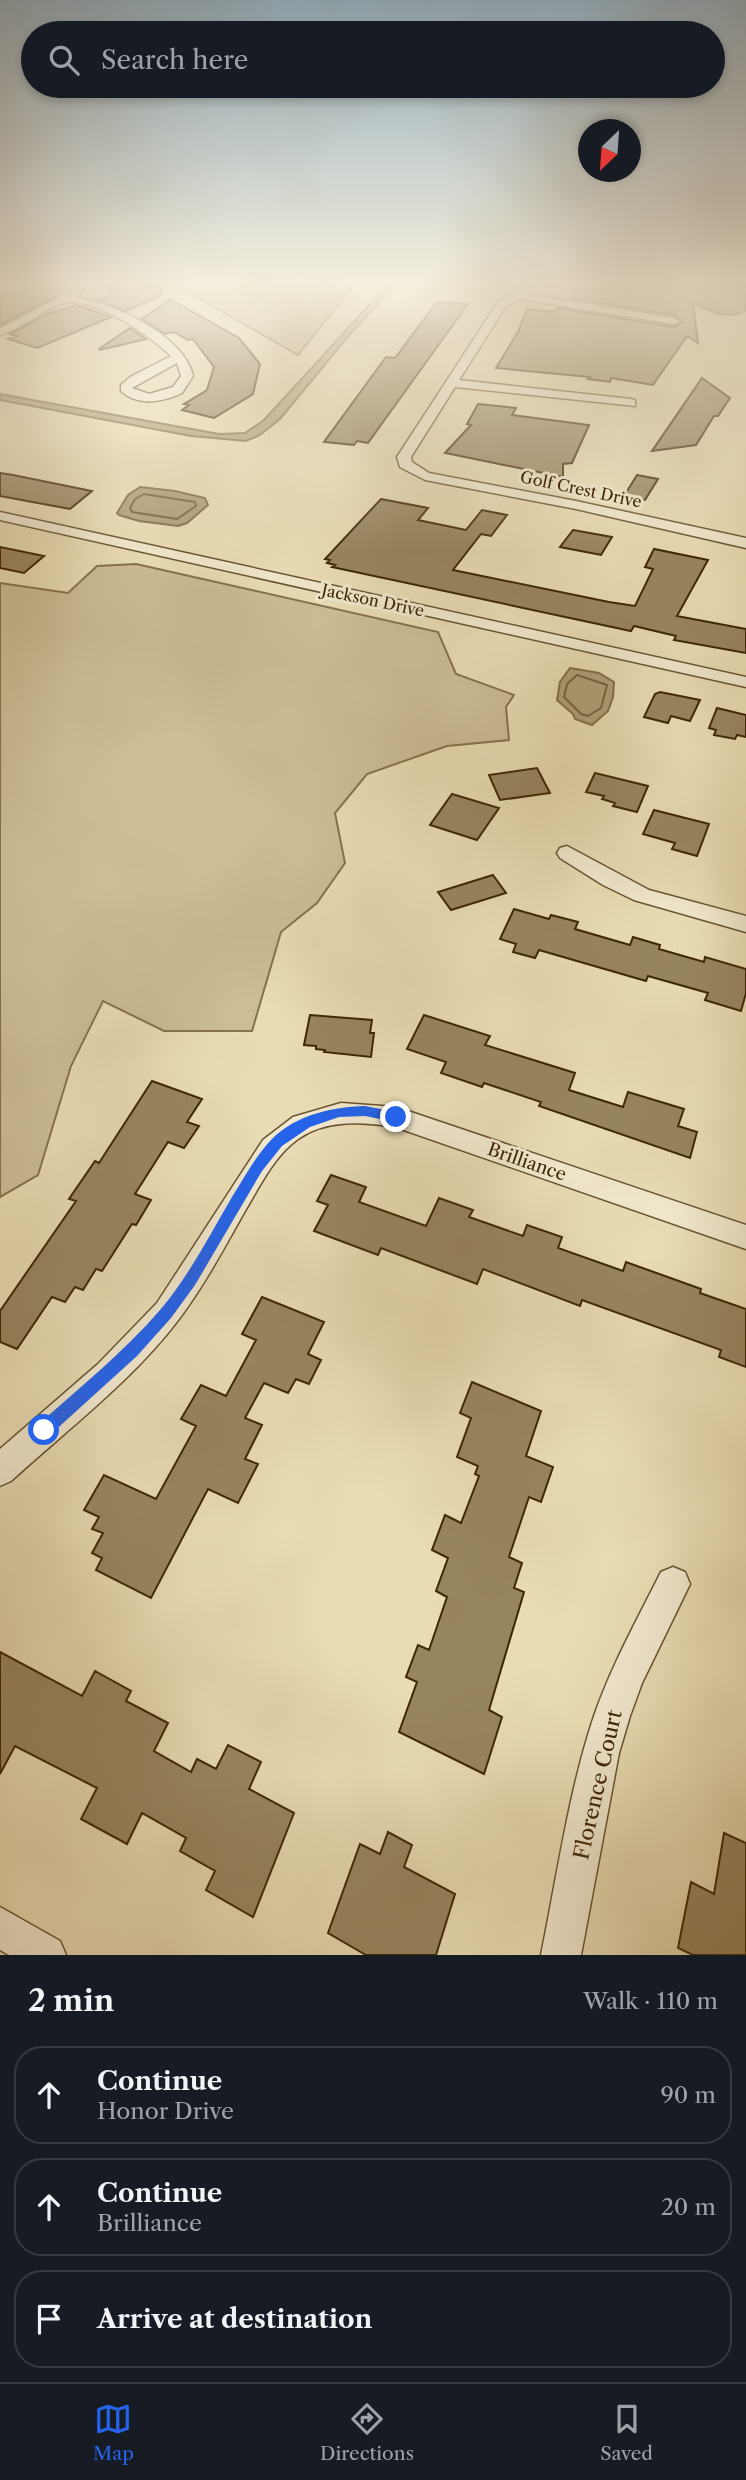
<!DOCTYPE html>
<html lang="en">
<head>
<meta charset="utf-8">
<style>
	:root { --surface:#171b24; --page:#20242c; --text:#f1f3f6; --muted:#9ea1a6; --line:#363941; --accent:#2563eb }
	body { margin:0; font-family:"Libre Caslon Text",serif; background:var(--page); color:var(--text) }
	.compass { position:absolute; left:578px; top:119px; width:63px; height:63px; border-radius:50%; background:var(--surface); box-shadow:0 4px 10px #0003; rotate:205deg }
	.stop { position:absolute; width:21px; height:21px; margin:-16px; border:5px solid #2563eb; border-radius:50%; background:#fff }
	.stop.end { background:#2563eb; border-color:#fff; box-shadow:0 2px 7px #0008 }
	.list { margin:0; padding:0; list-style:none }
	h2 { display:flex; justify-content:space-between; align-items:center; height:91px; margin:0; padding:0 28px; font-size:30px }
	h2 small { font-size:23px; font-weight:400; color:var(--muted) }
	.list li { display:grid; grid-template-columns:46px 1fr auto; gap:21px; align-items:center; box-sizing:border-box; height:98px; margin:0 14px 14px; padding:0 14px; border:2px solid var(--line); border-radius:28px }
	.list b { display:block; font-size:26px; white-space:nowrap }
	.list p { margin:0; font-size:23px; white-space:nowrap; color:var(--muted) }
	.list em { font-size:23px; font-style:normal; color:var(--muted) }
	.icon { flex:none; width:38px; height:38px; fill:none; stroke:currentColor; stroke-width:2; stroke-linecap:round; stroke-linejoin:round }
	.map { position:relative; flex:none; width:746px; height:1955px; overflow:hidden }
	.search { position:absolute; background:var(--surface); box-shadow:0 4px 10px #0003; left:21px; right:21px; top:21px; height:77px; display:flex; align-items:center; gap:18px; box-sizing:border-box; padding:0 24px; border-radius:38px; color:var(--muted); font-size:26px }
	.sheet { height:427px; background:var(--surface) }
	nav { display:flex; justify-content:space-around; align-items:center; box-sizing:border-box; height:98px; border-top:2px solid var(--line); background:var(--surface); font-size:19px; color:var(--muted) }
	nav a { display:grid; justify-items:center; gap:4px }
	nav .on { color:var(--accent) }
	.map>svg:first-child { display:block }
	.green { fill:#ccbd96; stroke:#85724e; stroke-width:2 }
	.water { fill:#af9e78; stroke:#826e4a; stroke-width:2 }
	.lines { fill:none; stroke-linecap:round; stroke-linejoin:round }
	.shore { stroke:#76623e; stroke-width:2 }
	.building { fill:#978560; stroke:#3e2605; stroke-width:2 }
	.street-casing { stroke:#695431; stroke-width:3 }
	.street { fill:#f1e8ce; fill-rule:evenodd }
	.route { fill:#2563eb }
	.labels { text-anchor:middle; stroke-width:6; stroke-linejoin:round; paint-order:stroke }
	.far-street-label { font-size:16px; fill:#3e2605; stroke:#f1e8ce }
	.street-label { font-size:18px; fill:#3e2605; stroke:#f1e8ce }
	.near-street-label { font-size:21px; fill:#3e2605; stroke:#f1e8ce }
</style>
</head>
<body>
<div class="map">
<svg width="746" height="1955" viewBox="0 0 746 1955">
	<rect width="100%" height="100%" fill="#e9dcb4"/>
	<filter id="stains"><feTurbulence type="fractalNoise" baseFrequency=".00286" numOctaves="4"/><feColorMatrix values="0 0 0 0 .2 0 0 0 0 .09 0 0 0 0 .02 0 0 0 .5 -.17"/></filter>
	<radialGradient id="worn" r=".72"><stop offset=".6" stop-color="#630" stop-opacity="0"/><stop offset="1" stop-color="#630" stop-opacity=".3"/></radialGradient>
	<path class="green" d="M171 280H358L298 355 172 283Z
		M136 564 438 632 456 674 514 695 506 707 509 740 447 746 367 774 335 813 345 863 317 903 281 932 252 1031H164L103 1001 71 1066 38 1175 0 1197V583L68 593 97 566Z"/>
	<path class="water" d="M392 280H400L351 333 280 419 260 435 246 441 191 436 0 400V394L219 434 245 433 264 420Z
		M140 487 175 491 205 498 208 505 187 523 178 526 139 521 119 515 117 513 128 495Z
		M570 668 599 673 614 682 613 697 608 711 592 725 575 719 573 714 557 700 560 682Z"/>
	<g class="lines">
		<path class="shore" d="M144 494 195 502 196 506 177 519 132 512 130 508 135 499Z
			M577 675 607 685 601 708 588 716 581 714 564 697 567 684Z"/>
	</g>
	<path class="building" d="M30 280H68L57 296 0 325V296L9 292 20 294Z
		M108 280H148L149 286 158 283 162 295 126 311 97 300 109 297Z
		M620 280H746V311L732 315 719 314 693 303 698 343 687 336 653 385 611 378 610 382 588 379 590 377 496 368 518 332 527 309 553 312 558 308 674 327 682 322 674 315 571 298 594 281 620 283Z
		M170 299 239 338 260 364 253 394 214 418 182 410 189 405 184 404 207 390 214 367 193 339 188 340 174 332 165 334 142 319Z
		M437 302 468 304 368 443 357 441 354 445 324 442 386 357 395 358Z
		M77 305 111 317 37 348 8 339 17 336 10 334 47 314Z
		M130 328 146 339 100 350 99 349Z
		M702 378 730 398 718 416H714L696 445 652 451Z
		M478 404 516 408 512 415 589 425 572 463 563 464V477L445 453 471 425 467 424Z
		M0 473 13 475 92 491 70 509 0 496Z
		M637 475 658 479 645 500 624 496Z
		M381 499 428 508 418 520 466 530 482 510 507 515 491 536 481 534 453 570 609 602 635 606 653 569 645 567 654 549 708 560 677 616 746 629V653L674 640 676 636 634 626 631 631 332 567 335 565 327 563 330 560 325 559Z
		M573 530 612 537 601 555 560 547Z
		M0 547 44 556 24 573 0 568Z
		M660 692 700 700 690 721 671 716 668 723 644 717 655 694Z
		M717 708 746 715V737L737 735 735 739 714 735 716 730 709 728Z
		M537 768 550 793 500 800 489 775Z
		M595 773 648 786 637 812 613 806 615 803 602 799 604 796 586 792Z
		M452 794 499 808 477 840 430 825Z
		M654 810 709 824 697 856 672 849 675 843 643 834Z
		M493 875 506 893 451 910 438 892Z
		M514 909 549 919 551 915 578 922 575 929 630 945 633 937 660 945 659 949 704 962 705 957 746 969V993L741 1011 705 1000 708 993 648 976 646 981 539 950 535 958 513 952 516 944 500 939Z
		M310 1015 372 1020 370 1033H374L371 1057 324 1052 325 1050 316 1049V1046L304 1045Z
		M424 1015 490 1036 485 1045 575 1073 569 1090 623 1107 628 1092 684 1109 678 1126 697 1132 690 1158 539 1106 541 1102 484 1083 482 1087 441 1073 446 1062 407 1049Z
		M152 1081 202 1099 187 1122 199 1126 184 1148 168 1142 135 1194 151 1200 136 1225 132 1224 102 1271 96 1269 83 1290 75 1287 65 1302 52 1297 17 1349 0 1342V1311L76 1201 69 1199 95 1161 99 1163Z
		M331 1175 366 1187 359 1202 426 1226 439 1198 473 1210 469 1217 523 1236 527 1225 562 1237 558 1248 623 1271 626 1262 701 1289 700 1293 746 1309V1367L719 1357 721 1350 582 1300 580 1306 483 1269 477 1284 381 1248 378 1255 314 1231 328 1205 317 1201Z
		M262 1297 324 1322 308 1354 321 1360 309 1384 296 1379 288 1393 264 1383 245 1418 262 1425 245 1459 258 1464 238 1503 208 1489 151 1598 96 1570 102 1558 92 1553 103 1533 92 1529 99 1517 84 1510 104 1475 156 1499 196 1426 181 1419 201 1385 226 1396 256 1340 242 1334Z
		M472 1382 541 1411 526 1456 553 1467 541 1502 529 1497 509 1557 522 1563 514 1588 524 1592 489 1710 502 1717 484 1774 399 1732 417 1682 406 1677 418 1645 429 1650 447 1597 436 1591 448 1558 432 1550 445 1515 461 1523 479 1476 475 1474 478 1466 457 1457 471 1418 460 1413Z
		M0 1652 82 1696 95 1671 131 1691 126 1701 168 1723 154 1751 191 1772 197 1759 216 1769 228 1745 261 1762 249 1789 294 1813 253 1917 206 1890 215 1871 180 1851 186 1838 142 1813 127 1844 81 1819 97 1788 15 1746 0 1774Z
		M388 1832 412 1845 404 1867 455 1894 436 1955H366L328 1933 360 1844 380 1854Z
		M724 1833 746 1843V1955H693L678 1948 691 1882 714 1894Z"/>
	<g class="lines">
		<defs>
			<path id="street" d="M82 280H92L76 297C113 303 185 336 193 376L182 393C163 402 138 407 121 391V385L130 377 171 356C149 335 100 300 68 302 51 304 19 330 0 335V328L70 292ZM177 363 181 376 173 387 149 394 132 388Z
				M546 280H560L528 294 674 318 680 321 674 324 519 299 506 306 459 380 631 399 635 400V406L455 387 411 457 412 462 429 473 576 501 746 538V548L576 509 425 480 400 467 397 457 498 302 512 293Z
				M0 512 746 677V687L0 520Z
				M567 846 649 890 746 916V932L634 900 603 885 560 858 557 853 560 848Z
				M341 1103 396 1107 746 1225V1249L395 1127C362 1122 327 1119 298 1139 274 1156 260 1186 245 1211 224 1248 204 1286 179 1319 132 1381 68 1429 11 1481L0 1486V1449L98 1364 157 1303 263 1140 293 1117Z
				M673 1567 685 1572 690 1584 642 1683 630 1716 619 1753 581 1955H541C557 1877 568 1795 593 1719 610 1668 637 1620 661 1572Z
				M0 1907 60 1941 66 1955H9L0 1950Z"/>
		</defs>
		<use href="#street" class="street-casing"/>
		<use href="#street" class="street"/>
	</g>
	<linearGradient id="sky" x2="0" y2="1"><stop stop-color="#91abbb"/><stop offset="0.51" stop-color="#f5efdd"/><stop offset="1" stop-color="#f5efdd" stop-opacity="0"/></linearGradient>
	<rect width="746" height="553" fill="url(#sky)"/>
	<path class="route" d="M365 1106 396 1112 403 1117 396 1122 365 1116 339 1117 310 1127 282 1146 262 1171 195 1285 171 1318 137 1356 50 1435 44 1437 39 1435 36 1430 39 1424C80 1387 124 1352 160 1310 189 1276 209 1236 232 1197 244 1178 255 1157 271 1140 295 1115 332 1107 365 1106Z"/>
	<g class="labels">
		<g class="far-street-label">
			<text transform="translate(581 489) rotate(12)" y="6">Golf Crest Drive</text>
			<text transform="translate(373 600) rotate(12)" y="6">Jackson Drive</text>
		</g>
		<g class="street-label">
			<text transform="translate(527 1162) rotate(19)" y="6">Brilliance</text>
		</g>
		<g class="near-street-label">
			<text transform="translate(598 1785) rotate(-77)" y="7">Florence Court</text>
		</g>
	</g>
	<rect width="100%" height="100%" filter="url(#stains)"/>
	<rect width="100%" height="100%" fill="url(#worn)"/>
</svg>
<svg class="compass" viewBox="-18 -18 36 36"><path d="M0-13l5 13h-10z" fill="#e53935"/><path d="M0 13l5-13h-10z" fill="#9ea1a6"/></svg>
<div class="stop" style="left:44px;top:1430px"></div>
<div class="stop end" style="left:396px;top:1117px"></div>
<div class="search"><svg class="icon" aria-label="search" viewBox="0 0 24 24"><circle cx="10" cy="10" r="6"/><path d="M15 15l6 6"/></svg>Search here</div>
</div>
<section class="sheet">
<h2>2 min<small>Walk · 110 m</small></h2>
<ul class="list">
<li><svg class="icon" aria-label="ahead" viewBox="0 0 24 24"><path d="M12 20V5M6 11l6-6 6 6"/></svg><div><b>Continue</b><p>Honor Drive</p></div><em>90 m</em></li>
<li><svg class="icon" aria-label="ahead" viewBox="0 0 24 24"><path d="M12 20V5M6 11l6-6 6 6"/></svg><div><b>Continue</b><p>Brilliance</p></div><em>20 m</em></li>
<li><svg class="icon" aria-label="arrive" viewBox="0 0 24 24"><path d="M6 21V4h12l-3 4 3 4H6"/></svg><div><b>Arrive at destination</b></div></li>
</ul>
</section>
<nav>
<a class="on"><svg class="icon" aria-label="map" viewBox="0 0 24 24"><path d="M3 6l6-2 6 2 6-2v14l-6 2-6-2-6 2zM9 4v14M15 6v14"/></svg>Map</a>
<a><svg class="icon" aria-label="directions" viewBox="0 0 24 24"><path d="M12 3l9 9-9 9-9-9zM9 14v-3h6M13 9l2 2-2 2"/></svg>Directions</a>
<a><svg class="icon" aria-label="saved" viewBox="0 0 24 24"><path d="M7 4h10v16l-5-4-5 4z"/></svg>Saved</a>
</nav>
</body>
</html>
